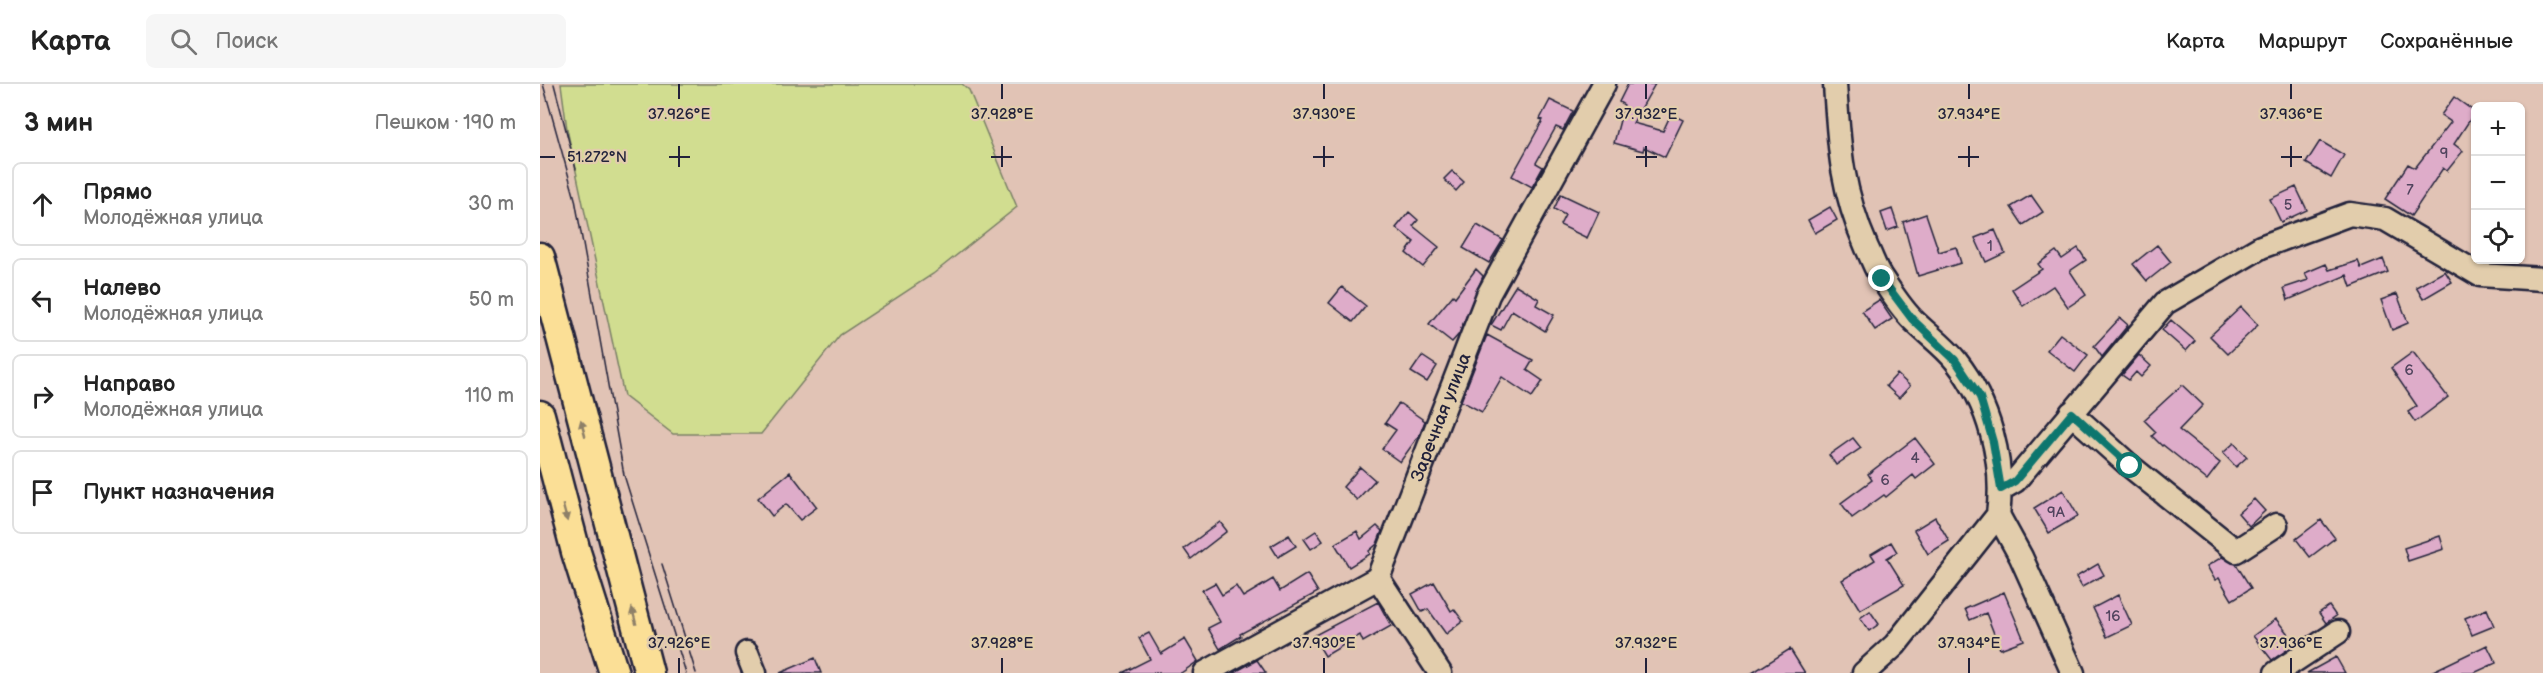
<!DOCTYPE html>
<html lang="ru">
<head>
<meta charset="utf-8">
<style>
	:root { --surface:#fff; --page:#f6f6f6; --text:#222; --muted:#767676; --line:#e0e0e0 }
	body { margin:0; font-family:"Balsamiq Sans",sans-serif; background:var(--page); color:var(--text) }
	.controls { position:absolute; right:18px; top:18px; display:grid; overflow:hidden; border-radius:9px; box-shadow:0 2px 4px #0004 }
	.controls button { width:54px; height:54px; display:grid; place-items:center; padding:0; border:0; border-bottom:2px solid var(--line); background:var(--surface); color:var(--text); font:30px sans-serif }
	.stop { position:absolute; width:18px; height:18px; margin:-14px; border:4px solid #0f766e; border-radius:50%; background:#fff }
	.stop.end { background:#0f766e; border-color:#fff; box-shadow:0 2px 6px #0008 }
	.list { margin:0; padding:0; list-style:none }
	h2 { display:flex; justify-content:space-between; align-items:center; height:78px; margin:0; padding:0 24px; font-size:26px }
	h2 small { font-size:20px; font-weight:400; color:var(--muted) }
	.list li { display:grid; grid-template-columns:39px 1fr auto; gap:18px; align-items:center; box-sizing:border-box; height:84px; margin:0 12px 12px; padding:0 12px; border:2px solid var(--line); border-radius:9px }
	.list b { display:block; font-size:22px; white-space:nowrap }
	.list p { margin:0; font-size:20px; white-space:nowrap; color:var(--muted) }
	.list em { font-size:20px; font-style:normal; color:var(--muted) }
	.icon { flex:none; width:33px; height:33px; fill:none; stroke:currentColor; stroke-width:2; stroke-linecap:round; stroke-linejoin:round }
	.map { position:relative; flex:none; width:2003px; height:589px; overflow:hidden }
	header { display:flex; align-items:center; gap:36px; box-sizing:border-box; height:84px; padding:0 30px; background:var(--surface); border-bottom:2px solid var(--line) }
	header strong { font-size:28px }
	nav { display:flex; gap:33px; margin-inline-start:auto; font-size:21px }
	.search { width:420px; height:54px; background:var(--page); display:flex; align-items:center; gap:15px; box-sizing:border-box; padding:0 21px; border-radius:9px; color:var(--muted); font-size:22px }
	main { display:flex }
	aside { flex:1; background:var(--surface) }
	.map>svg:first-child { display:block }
	.green { fill:#d1dd90; stroke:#7a8066; stroke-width:1.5 }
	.building { fill:#deacc9; stroke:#22223b; stroke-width:1.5 }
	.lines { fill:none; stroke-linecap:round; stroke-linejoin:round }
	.minor-casing { stroke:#22223b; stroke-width:27 }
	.major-casing { stroke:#22223b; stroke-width:33 }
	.minor { stroke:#e2cdac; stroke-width:22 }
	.major { stroke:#fbdf96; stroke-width:28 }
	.tram { stroke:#22223b; stroke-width:1.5 }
	.oneway { fill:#8e8068 }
	.route { stroke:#0f766e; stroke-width:8 }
	.ticks { fill:none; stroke:#22223b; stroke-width:2 }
	.labels { text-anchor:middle; stroke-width:4.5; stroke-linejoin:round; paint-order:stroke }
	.number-label { font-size:15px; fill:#51445e }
	.street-label { font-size:18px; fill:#22223b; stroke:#e2cdac }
	.ticks-label { font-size:15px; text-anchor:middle; fill:#22223b; stroke:#e2cdac; stroke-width:4.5; stroke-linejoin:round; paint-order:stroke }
</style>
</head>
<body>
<header>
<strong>Карта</strong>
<div class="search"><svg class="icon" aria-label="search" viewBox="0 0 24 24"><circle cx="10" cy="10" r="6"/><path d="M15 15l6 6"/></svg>Поиск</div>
<nav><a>Карта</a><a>Маршрут</a><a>Сохранённые</a></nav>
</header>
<main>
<aside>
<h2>3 мин<small>Пешком · 190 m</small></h2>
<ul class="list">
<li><svg class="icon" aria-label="ahead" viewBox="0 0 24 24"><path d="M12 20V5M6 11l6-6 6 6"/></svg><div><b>Прямо</b><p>Молодёжная улица</p></div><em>30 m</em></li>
<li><svg class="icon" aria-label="left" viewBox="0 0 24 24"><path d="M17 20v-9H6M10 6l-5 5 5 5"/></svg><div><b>Налево</b><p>Молодёжная улица</p></div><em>50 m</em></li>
<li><svg class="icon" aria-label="right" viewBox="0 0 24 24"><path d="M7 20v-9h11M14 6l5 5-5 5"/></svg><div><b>Направо</b><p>Молодёжная улица</p></div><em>110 m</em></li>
<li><svg class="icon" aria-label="arrive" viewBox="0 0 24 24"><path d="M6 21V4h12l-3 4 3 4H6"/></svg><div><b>Пункт назначения</b></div></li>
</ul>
</aside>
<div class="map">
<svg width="2003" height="589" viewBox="0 0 2003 589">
	<rect width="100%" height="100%" fill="#e1c3b5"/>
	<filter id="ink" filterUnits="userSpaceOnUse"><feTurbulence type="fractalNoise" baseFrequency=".0167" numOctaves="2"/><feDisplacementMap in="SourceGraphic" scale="12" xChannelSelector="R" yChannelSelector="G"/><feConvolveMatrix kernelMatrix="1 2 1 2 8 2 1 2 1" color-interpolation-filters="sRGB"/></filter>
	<g filter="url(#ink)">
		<path class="green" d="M21 0H422L429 6 477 123 393 190 300 251 221 350H133L84 312 27 45Z"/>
		<path class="building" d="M1088 0H1115L1093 39 1123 47 1131 30 1143 36 1125 73 1104 63 1103 67 1074 59 1084 21 1079 18Z
			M1914 13 1935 28 1914 60 1923 67 1907 87 1903 84 1871 132 1845 115 1868 80 1875 84 1911 38 1901 31Z
			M1010 16 1033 27 1023 46 1016 43 996 79 1003 83 992 103 972 92 1003 36 1000 35Z
			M1780 57 1804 71 1791 94 1766 79Z
			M912 87 924 98 916 107 904 95Z
			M1756 103 1767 126 1741 138 1730 115Z
			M1021 110 1059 128 1047 154 1020 141 1025 131 1014 125Z
			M1491 111 1503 128 1483 141 1471 123Z
			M1290 123 1297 136 1275 149 1268 136Z
			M1352 125 1358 143 1347 147 1341 129Z
			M869 128 878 136 873 142 899 163 883 183 866 169 874 158 856 144Z
			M1386 130 1399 168 1416 163 1421 179 1378 192 1363 138Z
			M937 141 963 156 949 179 923 164Z
			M1455 146 1465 169 1446 178 1435 154Z
			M1617 161 1631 178 1607 197 1593 180Z
			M1538 164 1546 176 1530 187 1546 211 1528 223 1513 202 1483 222 1472 205 1502 185 1498 180 1516 167 1522 175Z
			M1843 175 1848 188 1811 203 1807 191 1748 216 1744 204 1768 196 1765 189 1786 180 1789 186 1818 177 1821 184Z
			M936 185 943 192 919 250 912 258 889 240 913 211 915 213Z
			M1905 187 1912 198 1883 215 1876 203Z
			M976 201 999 215 996 221 1014 231 1005 247 972 226 961 246 951 241Z
			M802 203 826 222 813 238 789 219Z
			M1857 210 1868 239 1852 246 1841 216Z
			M1339 216 1352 235 1335 246 1322 227Z
			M1701 223 1718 241 1688 270 1670 252Z
			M1580 234 1588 241 1562 273 1554 262Z
			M1631 236 1655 257 1646 267 1622 246Z
			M1520 250 1548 271 1535 288 1507 266Z
			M947 251 993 276 987 286 1003 297 992 313 962 293 942 328 921 317Z
			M1873 268 1908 313 1875 338 1868 328 1877 322 1851 284Z
			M1599 271 1611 282 1601 293 1596 288 1589 296 1582 291Z
			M882 272 897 282 887 298 871 288Z
			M1357 290 1370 302 1359 314 1346 302Z
			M1642 301 1663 321 1639 346 1680 379 1667 396 1623 361 1622 362 1612 352 1616 348 1604 336Z
			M859 319 885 337 880 350 860 378 842 365 856 346 845 339Z
			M1313 354 1321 364 1296 381 1289 371Z
			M1375 354 1395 380 1376 395 1373 391 1346 413 1344 411 1312 434 1301 419 1332 396 1328 390Z
			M1694 359 1707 373 1696 383 1683 369Z
			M820 383 835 396 817 416 803 403Z
			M250 388 277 423 260 436 246 420 232 432 218 414Z
			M1523 406 1538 432 1509 449 1494 424Z
			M1714 415 1725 427 1709 442 1698 429Z
			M1395 433 1409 457 1388 470 1374 446Z
			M1781 436 1795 454 1770 473 1756 455Z
			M680 438 687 447 651 475 644 465Z
			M837 442 842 447 837 460 829 467 830 470 809 483 795 460 817 447 821 455Z
			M776 447 783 457 771 465 764 455Z
			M749 451 756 462 738 473 731 462Z
			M1900 452 1904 465 1868 477 1864 464Z
			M1351 458 1357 468 1347 474 1364 501 1320 526 1302 496 1335 476 1331 470Z
			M1682 473 1696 480 1711 504 1692 516 1679 494 1675 496 1667 482Z
			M1558 480 1564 491 1542 503 1536 493Z
			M767 490 778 508 700 550 701 552 680 565 668 544 680 538 662 506 675 499 682 511 696 502 703 513 733 495 740 507Z
			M894 498 911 527 914 525 923 537 906 550 888 525 882 528 872 510Z
			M1464 508 1484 556 1460 565 1446 529 1430 536 1425 525Z
			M1578 511 1592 541 1567 553 1553 524Z
			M838 518 851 542 823 558 820 551 785 572 773 552Z
			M1789 522 1796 532 1786 539 1779 529Z
			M1947 525 1954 542 1932 551 1925 534Z
			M1330 527 1339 540 1329 547 1320 534Z
			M1736 535 1756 560 1732 576 1713 552Z
			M609 549 621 570 645 555 658 577 641 589H582L610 575 599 554Z
			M1947 561 1956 579 1934 589H1889Z
			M1250 565 1265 589H1212Z
			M1796 573 1805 589H1767Z
			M275 574 281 589H240Z
			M717 576 726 589H693Z"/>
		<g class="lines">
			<defs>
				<g id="minor">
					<path d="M1295 0C1299 63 1301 105 1327 164 1332 174 1336 187 1343 196 1352 210 1362 225 1373 236 1387 250 1404 262 1416 277 1449 319 1465 378 1458 431L1355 561 1324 589"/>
					<path d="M1531 329 1590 382 1696 467 1736 441"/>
					<path d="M1461 405 1475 397 1625 219 1721 163 1810 130 1845 135 1940 191 2003 195"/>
					<path d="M1458 431 1481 473 1533 589"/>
					<path d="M838 494 900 589"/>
					<path d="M207 569 215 589"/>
					<path id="s1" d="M665 589 838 494 948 211 1064 0"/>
					<path d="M1736 589 1798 548"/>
				</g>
				<path id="major" d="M0 173 109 589
					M0 331 36 468 74 589"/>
			</defs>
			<use href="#minor" class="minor-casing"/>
			<use href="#major" class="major-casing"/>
			<use href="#minor" class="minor"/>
			<use href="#major" class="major"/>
			<path class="tram" d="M3 0 35 115 84 391 146 589
				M14 0 36 85
				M122 480 156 589"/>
		</g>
		<defs><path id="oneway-solid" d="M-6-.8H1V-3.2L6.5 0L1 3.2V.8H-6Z" transform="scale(1.5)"/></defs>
		<g class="oneway">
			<use href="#oneway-solid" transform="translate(43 344) rotate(-105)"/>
			<use href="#oneway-solid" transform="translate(25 429) rotate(75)"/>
			<use href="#oneway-solid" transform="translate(94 532) rotate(-105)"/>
		</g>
	</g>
	<g class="lines" filter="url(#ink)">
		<path class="route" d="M1342 195 1372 235 1415 276 1440 313 1453 358 1461 405 1475 397 1532 329 1590 382"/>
	</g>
	<path class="ticks" d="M139 0V15M462 0V15M784 0V15M1106 0V15M1429 0V15M1751 0V15M139 62V83M462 62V83M784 62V83M1106 62V83M1429 62V83M1751 62V83M0 73H15M129 73H150M451 73H472M773 73H794M1096 73H1117M1418 73H1439M1741 73H1762M139 574V589M462 574V589M784 574V589M1106 574V589M1429 574V589M1751 574V589"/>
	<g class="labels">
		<g class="number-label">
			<text x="1904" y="74">9</text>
			<text x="1870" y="111">7</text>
			<text x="1748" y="126">5</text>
			<text x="1450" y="167">1</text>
			<text x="1869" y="291">6</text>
			<text x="1375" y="379">4</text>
			<text x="1345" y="401">6</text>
			<text x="1516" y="433">9А</text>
			<text x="1573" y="537">16</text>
		</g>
		<g class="street-label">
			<text dy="6" stroke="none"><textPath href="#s1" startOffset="370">Заречная улица</textPath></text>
		</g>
	</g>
	<g class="ticks-label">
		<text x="139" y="35">37.926°E</text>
		<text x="462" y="35">37.928°E</text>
		<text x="784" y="35">37.930°E</text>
		<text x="1106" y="35">37.932°E</text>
		<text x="1429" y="35">37.934°E</text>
		<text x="1751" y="35">37.936°E</text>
		<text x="57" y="78">51.272°N</text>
		<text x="139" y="564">37.926°E</text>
		<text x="462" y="564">37.928°E</text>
		<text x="784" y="564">37.930°E</text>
		<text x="1106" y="564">37.932°E</text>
		<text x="1429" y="564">37.934°E</text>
		<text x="1751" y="564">37.936°E</text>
	</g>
</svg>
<div class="controls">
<button>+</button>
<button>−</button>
<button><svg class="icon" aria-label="locate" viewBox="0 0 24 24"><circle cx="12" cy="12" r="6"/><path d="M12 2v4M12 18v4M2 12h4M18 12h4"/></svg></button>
</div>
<div class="stop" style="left:1590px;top:382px"></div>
<div class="stop end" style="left:1342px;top:195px"></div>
</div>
</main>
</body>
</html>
